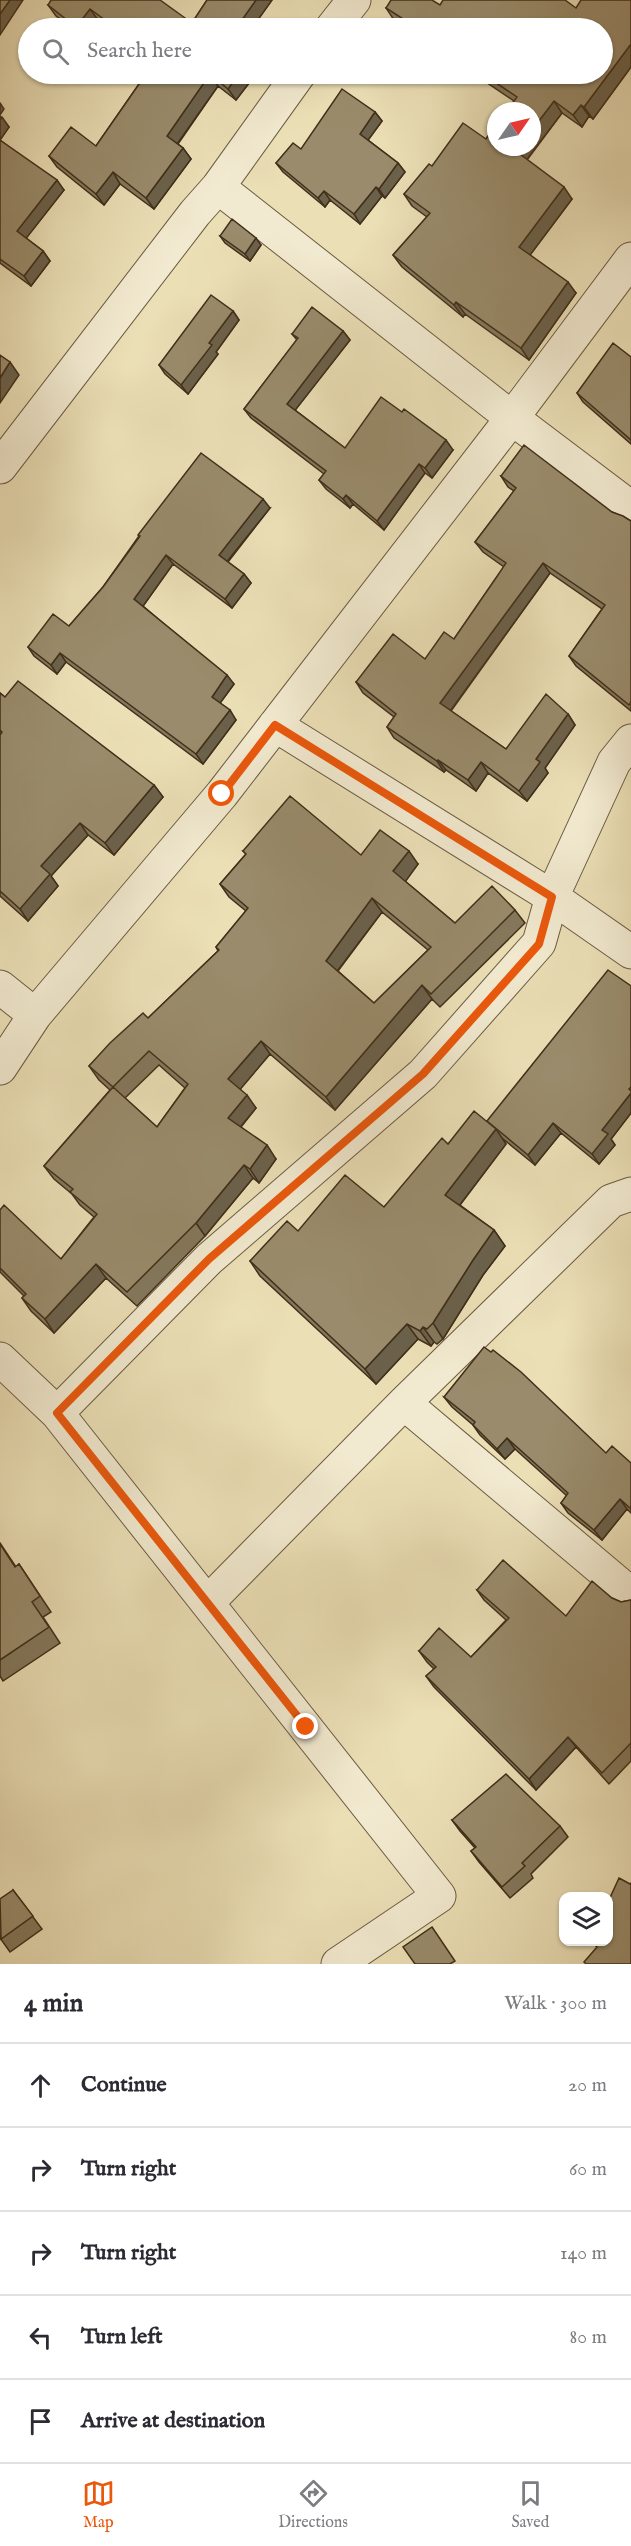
<!DOCTYPE html>
<html lang="en">
<head>
<meta charset="utf-8">
<style>
	:root { --surface:#fff; --page:#f7f7f7; --text:#2b2b33; --muted:#7c7c81; --line:#e1e1e2; --accent:#ea580c }
	body { margin:0; font-family:"IM FELL English",serif; background:var(--page); color:var(--text) }
	.controls { position:absolute; right:18px; bottom:18px; display:grid; overflow:hidden; border-radius:12px; box-shadow:0 2px 4px #0004 }
	.controls button { width:54px; height:54px; display:grid; place-items:center; padding:0; border:0; border-bottom:2px solid var(--line); background:var(--surface); color:var(--text); font:30px sans-serif }
	.compass { position:absolute; left:487px; top:102px; width:54px; height:54px; border-radius:50%; background:var(--surface); box-shadow:0 2px 4px #0004; rotate:56deg }
	.stop { position:absolute; width:18px; height:18px; margin:-14px; border:4px solid #ea580c; border-radius:50%; background:#fff }
	.stop.end { background:#ea580c; border-color:#fff; box-shadow:0 2px 6px #0008 }
	.list { margin:0; padding:0; list-style:none }
	h2 { display:flex; justify-content:space-between; align-items:center; height:78px; margin:0; padding:0 24px; font-size:26px }
	h2 small { font-size:20px; font-weight:400; color:var(--muted) }
	.list li { display:grid; grid-template-columns:39px 1fr auto; gap:18px; align-items:center; box-sizing:border-box; height:84px; padding:0 24px; border-top:2px solid var(--line) }
	.list b { display:block; font-size:22px; white-space:nowrap }
	.list em { font-size:20px; font-style:normal; color:var(--muted) }
	.icon { flex:none; width:33px; height:33px; fill:none; stroke:currentColor; stroke-width:2; stroke-linecap:round; stroke-linejoin:round }
	.map { position:relative; flex:none; width:631px; height:1964px; overflow:hidden }
	.search { position:absolute; background:var(--surface); box-shadow:0 2px 4px #0004; left:18px; right:18px; top:18px; height:66px; display:flex; align-items:center; gap:15px; box-sizing:border-box; padding:0 21px; border-radius:33px; color:var(--muted); font-size:22px }
	.sheet { height:498px; background:var(--surface) }
	nav { display:flex; justify-content:space-around; align-items:center; box-sizing:border-box; height:84px; border-top:2px solid var(--line); background:var(--surface); font-size:16px; color:var(--muted) }
	nav a { display:grid; justify-items:center; gap:3px }
	nav .on { color:var(--accent) }
	.map>svg:first-child { display:block }
	.lines { fill:none; stroke-linecap:round; stroke-linejoin:round }
	.minor-casing { stroke:#6b5b41; stroke-width:35 }
	.minor { stroke:#f2ead0; stroke-width:33 }
	.wall { fill:#84785c; stroke:#402f1a; stroke-width:1.5; fill-rule:evenodd }
	.shaded-wall { fill:#6b614b; stroke:#402f1a; stroke-width:1.5 }
	.building { fill:#998b6b; stroke:#402f1a; stroke-width:1.5; fill-rule:evenodd }
	.route { stroke:#ea580c; stroke-width:8 }
</style>
</head>
<body>
<div class="map">
<svg width="631" height="1964" viewBox="0 0 631 1964">
	<rect width="100%" height="100%" fill="#ebdfb6"/>
	<filter id="stains"><feTurbulence type="fractalNoise" baseFrequency=".00333" numOctaves="4"/><feColorMatrix values="0 0 0 0 .2 0 0 0 0 .09 0 0 0 0 .02 0 0 0 .5 -.17"/></filter>
	<radialGradient id="worn" r=".72"><stop offset=".6" stop-color="#630" stop-opacity="0"/><stop offset="1" stop-color="#630" stop-opacity=".3"/></radialGradient>
	<g class="lines">
		<defs>
			<path id="minor" d="M332 28 354 0
				M218 187 512 418 631 508
				M0 467 195 213 218 187 299 74
				M275 725 552 897 631 952
				M0 987 35 1015
				M0 1068 35 1015 222 794 512 418 631 259
				M0 1359 57 1413 439 1896 338 1964
				M404 1403 631 1594
				M57 1413 209 1259 423 1074 539 943 552 897 614 762 631 741
				M208 1602 404 1403 611 1201 631 1194"/>
		</defs>
		<use href="#minor" class="minor-casing"/>
		<use href="#minor" class="minor"/>
	</g>
	<path class="wall" d="M207 0H272L252 28H109L98 20 92 28H72L56 16 48 5 192 23Z
		M631 0V67L593 119 589 116 582 127 562 113 527 160 572 199 530 255 576 293 529 360 465 314 463 317 402 267 393 255 427 217 412 206 404 194 432 166 486 139 514 101 474 74H603V28H407L394 20 386 8 440 5 576 8Z
		M146 74H256L236 100 218 86 178 144 183 148 191 159 154 209 120 184 104 205 57 167 49 156 96 146Z
		M375 112 382 121 368 140 398 163 405 172 385 198 382 196 360 224 330 200 325 207 283 172 276 163Z
		M0 116 9 127 0 140 64 190 26 238 43 251 50 261 31 286 0 263Z
		M220 236 261 245 250 261 225 243Z
		M233 311 239 320 216 352 218 354 188 394 165 374 159 365Z
		M343 331 350 340 295 410 345 448 453 450 432 478 425 473 384 530 353 504 350 508 326 489 319 480 324 474 251 418 244 409 297 340 292 334Z
		M631 357V444L583 402 577 393Z
		M501 476 612 512 631 521V711L576 666 569 656 602 609 550 573 451 711 506 749 568 714 575 725 545 768 548 773 527 801 488 773 476 791 446 770 444 772 394 738 387 727 394 717 363 693 356 682 425 659 454 639 496 578 504 567 483 552 475 542 514 491 508 487Z
		M270 508 228 562 244 574 251 583 232 608 173 564 143 606 234 684 220 703 236 720 203 764 66 662 57 674 34 656 28 647 69 626 103 587 139 536Z
		M0 693 5 697 154 785 163 797 114 855 88 835 51 876 58 886 28 921 0 896Z
		M243 851 361 855 418 864 405 881 455 923 515 910 525 923 440 1007 432 999 335 1110 270 1054 240 1089 256 1108 241 1127 276 1159 259 1183 253 1178 205 1236 137 1306 106 1278 54 1333 31 1311 22 1298 24 1296 0 1272V1210L61 1259 94 1217 80 1205 72 1194 54 1179 44 1166 110 1090 99 1080 89 1066 148 1018 218 951 216 947 246 911 229 897 220 884 246 854ZM382 912 428 950 374 1003 338 971ZM159 1065 185 1088 157 1127 125 1098Z
		M631 986V1113L611 1139 615 1145 599 1164 561 1133 535 1165 502 1138 506 1144 460 1205 494 1230 505 1246 483 1275 443 1339 437 1344 434 1342 431 1346 418 1339 376 1384 260 1276 250 1261 298 1231 384 1207 448 1144 488 1123Z
		M444 1397 606 1453 631 1463V1513L627 1509 602 1540 568 1513 561 1503 567 1496 515 1449 505 1459 480 1435 473 1425 452 1407Z
		M0 1543 16 1567 19 1564 51 1612 43 1617 60 1643 3 1681 0 1676Z
		M477 1590 566 1616 612 1598 621 1602 631 1600V1761L609 1784 576 1747 536 1790 434 1687 426 1676 434 1669 427 1662 419 1651 471 1657 506 1620 484 1600Z
		M452 1820 560 1826 568 1837 531 1874 533 1878 510 1898 479 1862 471 1851 475 1848 460 1831Z
		M13 1890 42 1929 10 1952 0 1938Z"/>
	<path class="shaded-wall" d="M10 0H23L0 35V14Z
		M256 0H272L252 28H242L239 24Z
		M90 9 98 20 92 28H77L76 27Z
		M631 44V67L593 119 584 107Z
		M210 74 218 86 175 147 167 136Z
		M239 74H256L236 100 228 89Z
		M554 101 562 113 524 163 516 151 519 147H532V130Z
		M0 103 4 109 0 115Z
		M581 105 589 116 582 127 573 115Z
		M375 112 382 121 366 143 360 134Z
		M2 117 9 127 0 140V120Z
		M183 148 191 159 154 209 146 198Z
		M398 163 405 172 385 198 379 189Z
		M113 172 120 184 104 205 96 194Z
		M57 180 64 190 24 241 17 231Z
		M376 187 382 196 360 224 354 214Z
		M564 187 572 199 527 259 519 247Z
		M324 191 330 200 325 207 318 198Z
		M256 238 261 245 250 261 245 254Z
		M43 251 50 261 31 286 24 276Z
		M568 282 576 293 529 360 521 348Z
		M456 302 465 314 463 317 454 305Z
		M233 311 239 320 216 352 218 354 188 394 181 385 209 343Z
		M343 331 350 340 293 413 287 404Z
		M10 362 19 375 0 403V378Z
		M446 440 453 450 432 478 425 468Z
		M419 464 425 473 384 530 377 521Z
		M346 495 353 504 350 508 343 499Z
		M263 499 270 508 225 564 219 555Z
		M166 555 173 564 141 609 134 599Z
		M543 563 550 573 448 714 440 703Z
		M244 574 251 583 232 608 225 599Z
		M60 653 66 662 57 674 51 665Z
		M227 675 234 684 218 706 212 697Z
		M230 710 236 720 203 764 196 754Z
		M568 714 575 725 545 768 548 773 527 801 519 791 536 759Z
		M438 760 446 770 444 772 437 761Z
		M481 762 488 773 476 791 468 780Z
		M154 785 163 797 114 855 105 843Z
		M80 823 88 835 51 876 58 886 28 921 20 909 41 866Z
		M409 851 418 864 403 885 393 871Z
		M372 898 382 912 335 974 326 961Z
		M422 985 432 999 335 1110 326 1097Z
		M261 1041 270 1054 237 1093 228 1079Z
		M631 1093V1113L611 1139 615 1145 599 1164 592 1154 602 1130Z
		M247 1095 256 1108 237 1131 228 1118Z
		M553 1123 561 1133 535 1165 528 1155Z
		M496 1129 506 1144 456 1210 445 1195Z
		M267 1145 276 1159 259 1183 250 1169Z
		M244 1165 253 1178 205 1236 196 1223Z
		M494 1230 505 1246 483 1275 443 1339 433 1323 473 1260Z
		M96 1264 106 1278 54 1333 45 1319Z
		M407 1324 418 1339 376 1384 365 1369Z
		M423 1327 434 1342 431 1346 420 1331Z
		M507 1438 515 1449 505 1459 497 1449Z
		M620 1499 627 1509 602 1540 594 1530Z
		M568 1737 576 1747 536 1790 529 1779Z"/>
	<path class="building" d="M0 0H10L0 14Z
		M51 0H160L192 23 207 0H256L239 24 246 28H116L90 9 76 27 48 5Z
		M391 0H432L440 5 443 0H565L576 8 581 0H631V44L584 107 581 105 573 115 554 101 532 130V111H507L517 97 483 74H603V28H417L386 8Z
		M146 74H239L228 89 210 74 167 136 183 148 146 198 113 172 96 194 49 156 71 127 96 146Z
		M342 89 375 112 360 134 398 163 379 189 376 187 354 214 324 191 318 198 276 163 293 143 301 149Z
		M463 123 486 139 496 125V147H519L516 151 564 187 519 247 568 282 521 348 456 302 454 305 393 255 430 213 404 194 429 164 432 166Z
		M0 140 57 180 17 231 43 251 24 276 0 259Z
		M232 219 256 238 245 254 220 236Z
		M211 295 233 311 209 343 212 345 181 385 159 365Z
		M312 307 343 331 287 404 345 448 381 397 402 412 404 409 446 440 425 468 419 464 377 521 346 495 343 499 319 480 326 471 244 409 298 338 292 334Z
		M613 343 631 357V440L577 393Z
		M0 355 10 362 0 378Z
		M524 445 612 512 623 516 631 521V702L629 705 569 656 605 605 543 563 440 703 506 749 546 694 568 714 536 759 540 762 519 791 481 762 468 780 438 760 437 761 387 727 396 714 356 682 393 634 425 659 444 632 454 639 496 578 506 563 475 542 516 488 501 476Z
		M201 453 263 499 219 555 244 574 225 599 166 555 134 599 227 675 212 697 230 710 196 754 60 653 51 665 28 647 53 614 69 626 103 587 140 536 138 535Z
		M18 681 154 785 105 843 80 823 41 866 50 874 20 909 0 891V735L2 732 0 730V693L5 697Z
		M290 796 361 855 380 830 409 851 393 871 455 923 492 886 515 910 431 994 422 985 326 1097 261 1041 228 1079 247 1095 228 1118 267 1145 250 1169 244 1165 196 1223 127 1292 96 1264 45 1319 22 1298 26 1294 0 1268V1210L4 1205 61 1259 97 1214 70 1192 73 1189 44 1166 113 1087 89 1066 110 1043 143 1013 148 1018 219 950 216 947 248 908 220 884 246 854 243 851ZM372 898 431 947 374 1003 326 961ZM149 1051 188 1084 157 1127 113 1087Z
		M608 970 631 986V1087L629 1089 631 1091V1093L602 1130 608 1134 592 1154 553 1123 528 1155 487 1121Z
		M474 1111 496 1129 445 1195 494 1230 473 1260 433 1323 427 1329 423 1327 420 1331 407 1324 365 1369 250 1261 287 1221 298 1231 345 1175 384 1207 442 1138 448 1144Z
		M484 1347 491 1352 493 1350 521 1372 606 1453 612 1446 631 1463V1509L620 1499 594 1530 561 1503 568 1493 507 1438 497 1449 473 1425 475 1422 444 1397Z
		M0 1544 15 1567 19 1564 40 1596 32 1602 49 1627 0 1660Z
		M503 1560 566 1616 592 1581 612 1598 621 1602 631 1600V1743L602 1773 568 1737 529 1779 426 1676 436 1667 419 1651 439 1628 471 1657 509 1618 477 1590Z
		M506 1774 560 1826 522 1863 525 1866 502 1887 471 1851 476 1847 452 1820Z
		M619 1878 630 1884 631 1883V1964H586L584 1962 597 1947 590 1941H609V1900Z
		M13 1890 33 1916 1 1939 0 1899Z
		M432 1927 455 1961 450 1964H415L403 1947Z"/>
	<g class="lines">
		<path class="route" d="M222 794 275 725 552 897 539 944 423 1074 209 1259 57 1413 306 1727"/>
	</g>
	<rect width="100%" height="100%" filter="url(#stains)"/>
	<rect width="100%" height="100%" fill="url(#worn)"/>
</svg>
<div class="controls">
<button><svg class="icon" aria-label="layers" viewBox="0 0 24 24"><path d="M12 4l9 5-9 5-9-5zM3 14l9 5 9-5"/></svg></button>
</div>
<svg class="compass" viewBox="-18 -18 36 36"><path d="M0-13l5 13h-10z" fill="#e53935"/><path d="M0 13l5-13h-10z" fill="#7c7c81"/></svg>
<div class="stop" style="left:222px;top:794px"></div>
<div class="stop end" style="left:306px;top:1727px"></div>
<div class="search"><svg class="icon" aria-label="search" viewBox="0 0 24 24"><circle cx="10" cy="10" r="6"/><path d="M15 15l6 6"/></svg>Search here</div>
</div>
<section class="sheet">
<h2>4 min<small>Walk · 300 m</small></h2>
<ul class="list">
<li><svg class="icon" aria-label="ahead" viewBox="0 0 24 24"><path d="M12 20V5M6 11l6-6 6 6"/></svg><div><b>Continue</b></div><em>20 m</em></li>
<li><svg class="icon" aria-label="right" viewBox="0 0 24 24"><path d="M7 20v-9h11M14 6l5 5-5 5"/></svg><div><b>Turn right</b></div><em>60 m</em></li>
<li><svg class="icon" aria-label="right" viewBox="0 0 24 24"><path d="M7 20v-9h11M14 6l5 5-5 5"/></svg><div><b>Turn right</b></div><em>140 m</em></li>
<li><svg class="icon" aria-label="left" viewBox="0 0 24 24"><path d="M17 20v-9H6M10 6l-5 5 5 5"/></svg><div><b>Turn left</b></div><em>80 m</em></li>
<li><svg class="icon" aria-label="arrive" viewBox="0 0 24 24"><path d="M6 21V4h12l-3 4 3 4H6"/></svg><div><b>Arrive at destination</b></div></li>
</ul>
</section>
<nav>
<a class="on"><svg class="icon" aria-label="map" viewBox="0 0 24 24"><path d="M3 6l6-2 6 2 6-2v14l-6 2-6-2-6 2zM9 4v14M15 6v14"/></svg>Map</a>
<a><svg class="icon" aria-label="directions" viewBox="0 0 24 24"><path d="M12 3l9 9-9 9-9-9zM9 14v-3h6M13 9l2 2-2 2"/></svg>Directions</a>
<a><svg class="icon" aria-label="saved" viewBox="0 0 24 24"><path d="M7 4h10v16l-5-4-5 4z"/></svg>Saved</a>
</nav>
</body>
</html>
